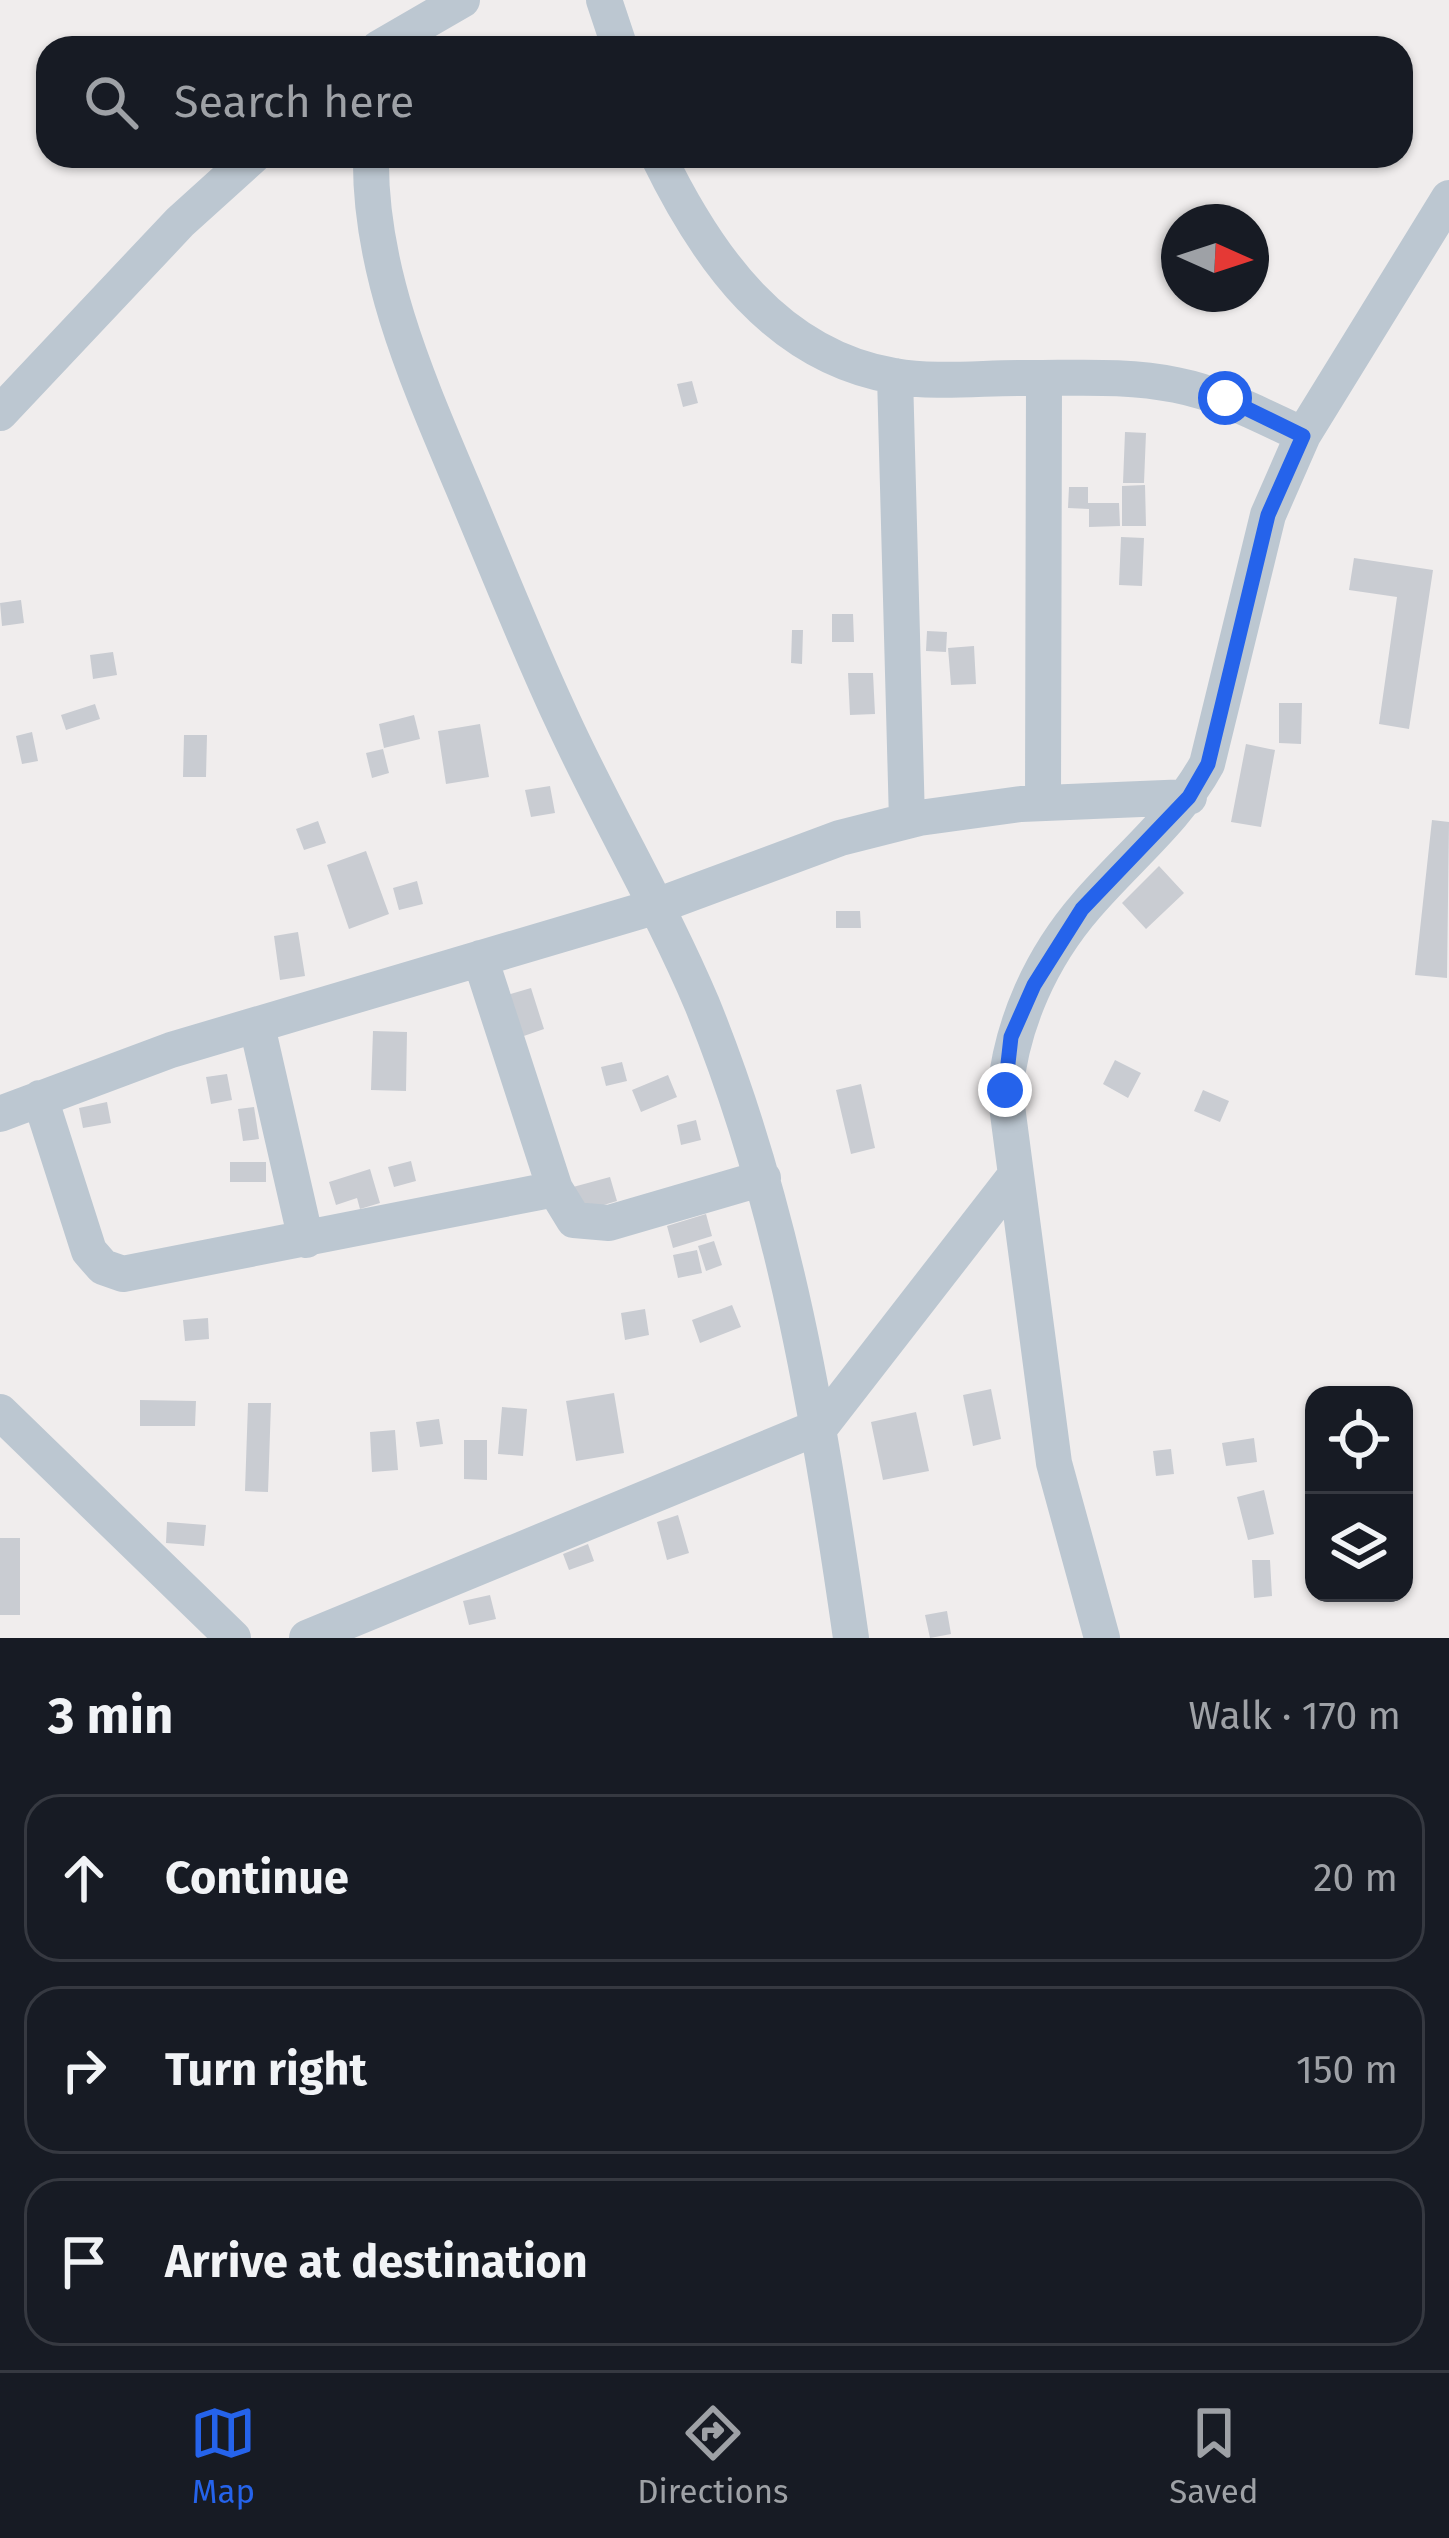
<!DOCTYPE html>
<html lang="en">
<head>
<meta charset="utf-8">
<style>
	:root { --surface:#171b24; --page:#242831; --text:#f1f3f6; --muted:#9ea1a6; --line:#363941; --accent:#2563eb }
	body { margin:0; font-family:"Fira Sans",sans-serif; background:var(--page); color:var(--text) }
	.controls { position:absolute; right:36px; bottom:36px; display:grid; overflow:hidden; border-radius:24px; box-shadow:0 3px 9px #0004 }
	.controls button { width:108px; height:108px; display:grid; place-items:center; padding:0; border:0; border-bottom:3px solid var(--line); background:var(--surface); color:var(--text); font:60px sans-serif }
	.compass { position:absolute; left:1161px; top:204px; width:108px; height:108px; border-radius:50%; background:var(--surface); box-shadow:0 3px 9px #0004; rotate:93deg }
	.stop { position:absolute; width:36px; height:36px; margin:-27px; border:9px solid #2563eb; border-radius:50%; background:#fff }
	.stop.end { background:#2563eb; border-color:#fff; box-shadow:0 3px 12px #0008 }
	.list { margin:0; padding:0; list-style:none }
	h2 { display:flex; justify-content:space-between; align-items:center; height:156px; margin:0; padding:0 48px; font-size:51px }
	h2 small { font-size:39px; font-weight:400; color:var(--muted) }
	.list li { display:grid; grid-template-columns:78px 1fr auto; gap:36px; align-items:center; box-sizing:border-box; height:168px; margin:0 24px 24px; padding:0 24px; border:3px solid var(--line); border-radius:36px }
	.list b { display:block; font-size:45px; white-space:nowrap }
	.list em { font-size:39px; font-style:normal; color:var(--muted) }
	.icon { flex:none; width:66px; height:66px; fill:none; stroke:currentColor; stroke-width:2; stroke-linecap:round; stroke-linejoin:round }
	.map { position:relative; flex:none; width:1449px; height:1638px; overflow:hidden }
	.search { position:absolute; background:var(--surface); box-shadow:0 3px 9px #0004; left:36px; right:36px; top:36px; height:132px; display:flex; align-items:center; gap:30px; box-sizing:border-box; padding:0 42px; border-radius:36px; color:var(--muted); font-size:45px }
	.sheet { height:732px; background:var(--surface) }
	nav { display:flex; justify-content:space-around; align-items:center; box-sizing:border-box; height:168px; border-top:3px solid var(--line); background:var(--surface); font-size:33px; color:var(--muted) }
	nav a { display:grid; justify-items:center; gap:6px }
	nav .on { color:var(--accent) }
	.map>svg:first-child { display:block }
	.building { fill:#c9ccd2 }
	.lines { fill:none; stroke-linecap:round; stroke-linejoin:round }
	.minor { stroke:#bcc7d1; stroke-width:36 }
	.route { stroke:#2563eb; stroke-width:15 }
</style>
</head>
<body>
<div class="map">
<svg width="1449" height="1638" viewBox="0 0 1449 1638">
	<rect width="100%" height="100%" fill="#f0eded"/>
	<path class="building" d="M692 381 698 403 683 407 677 384Z
		M1125 432 1146 433 1144 483H1123Z
		M1145 485 1146 526H1122V486Z
		M1069 487H1088V503H1119L1120 526 1089 527V509L1068 508Z
		M1121 537 1144 538 1142 586 1119 585Z
		M1354 558 1433 570 1409 729 1379 724 1397 597 1349 590Z
		M21 600 24 623 2 626 0 603Z
		M832 614H853L854 642H832Z
		M792 630H803L802 664 791 663Z
		M927 631 947 632 946 652 926 651Z
		M974 646 976 684 951 685 948 648Z
		M113 652 117 675 93 679 90 655Z
		M848 673H873L875 714 850 715Z
		M1279 703H1302L1301 744 1279 743Z
		M95 704 100 719 66 730 61 715Z
		M414 715 420 739 384 748 379 724Z
		M480 724 489 777 446 784 438 731Z
		M32 732 38 761 22 764 16 736Z
		M184 735H207L206 777H183Z
		M1246 744 1275 750 1261 827 1231 822Z
		M383 749 389 773 372 778 366 753Z
		M550 786 555 813 531 817 525 790Z
		M1432 820 1449 822 1447 978 1415 975Z
		M318 821 326 843 304 850 296 829Z
		M366 851 389 914 349 929 327 865Z
		M1159 866 1184 893 1146 929 1122 903Z
		M417 881 423 904 399 910 393 888Z
		M836 911H860L861 928H836Z
		M298 932 305 976 280 980 274 936Z
		M531 988 544 1029 518 1038 504 996Z
		M373 1031 407 1032 406 1091 371 1090Z
		M1115 1060 1141 1073 1128 1098 1103 1084Z
		M622 1062 627 1081 606 1086 601 1067Z
		M227 1074 232 1100 211 1104 206 1077Z
		M668 1075 677 1097 641 1112 632 1090Z
		M861 1084 875 1148 851 1154 836 1090Z
		M1203 1090 1229 1101 1220 1122 1194 1111Z
		M107 1102 111 1123 83 1128 79 1108Z
		M254 1107 259 1139 243 1141 238 1109Z
		M696 1120 701 1140 681 1145 677 1125Z
		M411 1161 416 1181 394 1187 388 1167Z
		M230 1162H266V1182H230Z
		M370 1169 380 1203 360 1209 357 1198 336 1205 329 1182Z
		M610 1177 617 1201 580 1212 573 1187Z
		M706 1214 712 1236 673 1248 667 1226Z
		M714 1241 722 1265 706 1271 698 1246Z
		M697 1250 702 1273 678 1278 673 1255Z
		M732 1305 741 1327 700 1343 692 1320Z
		M645 1309 649 1335 625 1340 621 1313Z
		M208 1318 209 1339 185 1341 183 1320Z
		M991 1389 1001 1439 973 1446 963 1395Z
		M614 1393 624 1453 576 1461 566 1401Z
		M140 1400 196 1401 195 1426H140Z
		M248 1403H271L268 1492 245 1491Z
		M502 1407 527 1409 523 1456 498 1454Z
		M916 1412 929 1471 883 1480 871 1422Z
		M439 1419 443 1444 420 1447 416 1422Z
		M395 1430 398 1470 372 1472 370 1432Z
		M1254 1438 1257 1462 1226 1466 1222 1443Z
		M464 1440H487V1480L464 1479Z
		M1171 1449 1174 1474 1156 1476 1153 1451Z
		M1264 1490 1274 1534 1248 1540 1237 1497Z
		M678 1515 689 1553 667 1560 657 1522Z
		M167 1522 206 1525 204 1546 166 1543Z
		M0 1538H20V1615H0Z
		M588 1544 594 1561 569 1570 563 1554Z
		M1252 1560H1270L1272 1596 1254 1598Z
		M490 1595 496 1619 469 1625 463 1601Z
		M947 1611 951 1634 930 1638 925 1615Z"/>
	<g class="lines">
		<path class="minor" d="M604 0 620 48
			M379 48 462 0
			M371 156C369 271 418 381 462 485 495 563 526 642 562 719 606 815 661 907 702 1004 785 1208 820 1421 851 1638
			M658 156C707 257 776 356 894 376 937 384 987 377 1031 378 1079 378 1129 375 1176 385 1222 394 1262 416 1303 435
			M895 376 907 821
			M0 413 180 222 253 156
			M1043 803 1044 378
			M480 958 555 1189 574 1220 609 1223 763 1178
			M257 1026 306 1240
			M40 1098 89 1251 103 1267 123 1274 555 1189
			M0 1114 171 1050 654 907 840 838 919 818 1021 804 1189 797
			M0 1412 233 1638
			M307 1638 821 1426 1015 1176
			M1102 1638 1054 1463 1005 1091C1012 1023 1041 958 1086 906 1127 858 1177 819 1207 764L1268 515 1303 435 1449 198"/>
	</g>
	<g class="lines">
		<path class="route" d="M1005 1090 1011 1037 1034 985 1082 909 1189 797 1208 764 1268 515 1303 436 1225 398"/>
	</g>
</svg>
<div class="controls">
<button><svg class="icon" aria-label="locate" viewBox="0 0 24 24"><circle cx="12" cy="12" r="6"/><path d="M12 2v4M12 18v4M2 12h4M18 12h4"/></svg></button>
<button><svg class="icon" aria-label="layers" viewBox="0 0 24 24"><path d="M12 4l9 5-9 5-9-5zM3 14l9 5 9-5"/></svg></button>
</div>
<svg class="compass" viewBox="-18 -18 36 36"><path d="M0-13l5 13h-10z" fill="#e53935"/><path d="M0 13l5-13h-10z" fill="#9ea1a6"/></svg>
<div class="stop" style="left:1225px;top:398px"></div>
<div class="stop end" style="left:1005px;top:1090px"></div>
<div class="search"><svg class="icon" aria-label="search" viewBox="0 0 24 24"><circle cx="10" cy="10" r="6"/><path d="M15 15l6 6"/></svg>Search here</div>
</div>
<section class="sheet">
<h2>3 min<small>Walk · 170 m</small></h2>
<ul class="list">
<li><svg class="icon" aria-label="ahead" viewBox="0 0 24 24"><path d="M12 20V5M6 11l6-6 6 6"/></svg><div><b>Continue</b></div><em>20 m</em></li>
<li><svg class="icon" aria-label="right" viewBox="0 0 24 24"><path d="M7 20v-9h11M14 6l5 5-5 5"/></svg><div><b>Turn right</b></div><em>150 m</em></li>
<li><svg class="icon" aria-label="arrive" viewBox="0 0 24 24"><path d="M6 21V4h12l-3 4 3 4H6"/></svg><div><b>Arrive at destination</b></div></li>
</ul>
</section>
<nav>
<a class="on"><svg class="icon" aria-label="map" viewBox="0 0 24 24"><path d="M3 6l6-2 6 2 6-2v14l-6 2-6-2-6 2zM9 4v14M15 6v14"/></svg>Map</a>
<a><svg class="icon" aria-label="directions" viewBox="0 0 24 24"><path d="M12 3l9 9-9 9-9-9zM9 14v-3h6M13 9l2 2-2 2"/></svg>Directions</a>
<a><svg class="icon" aria-label="saved" viewBox="0 0 24 24"><path d="M7 4h10v16l-5-4-5 4z"/></svg>Saved</a>
</nav>
</body>
</html>
